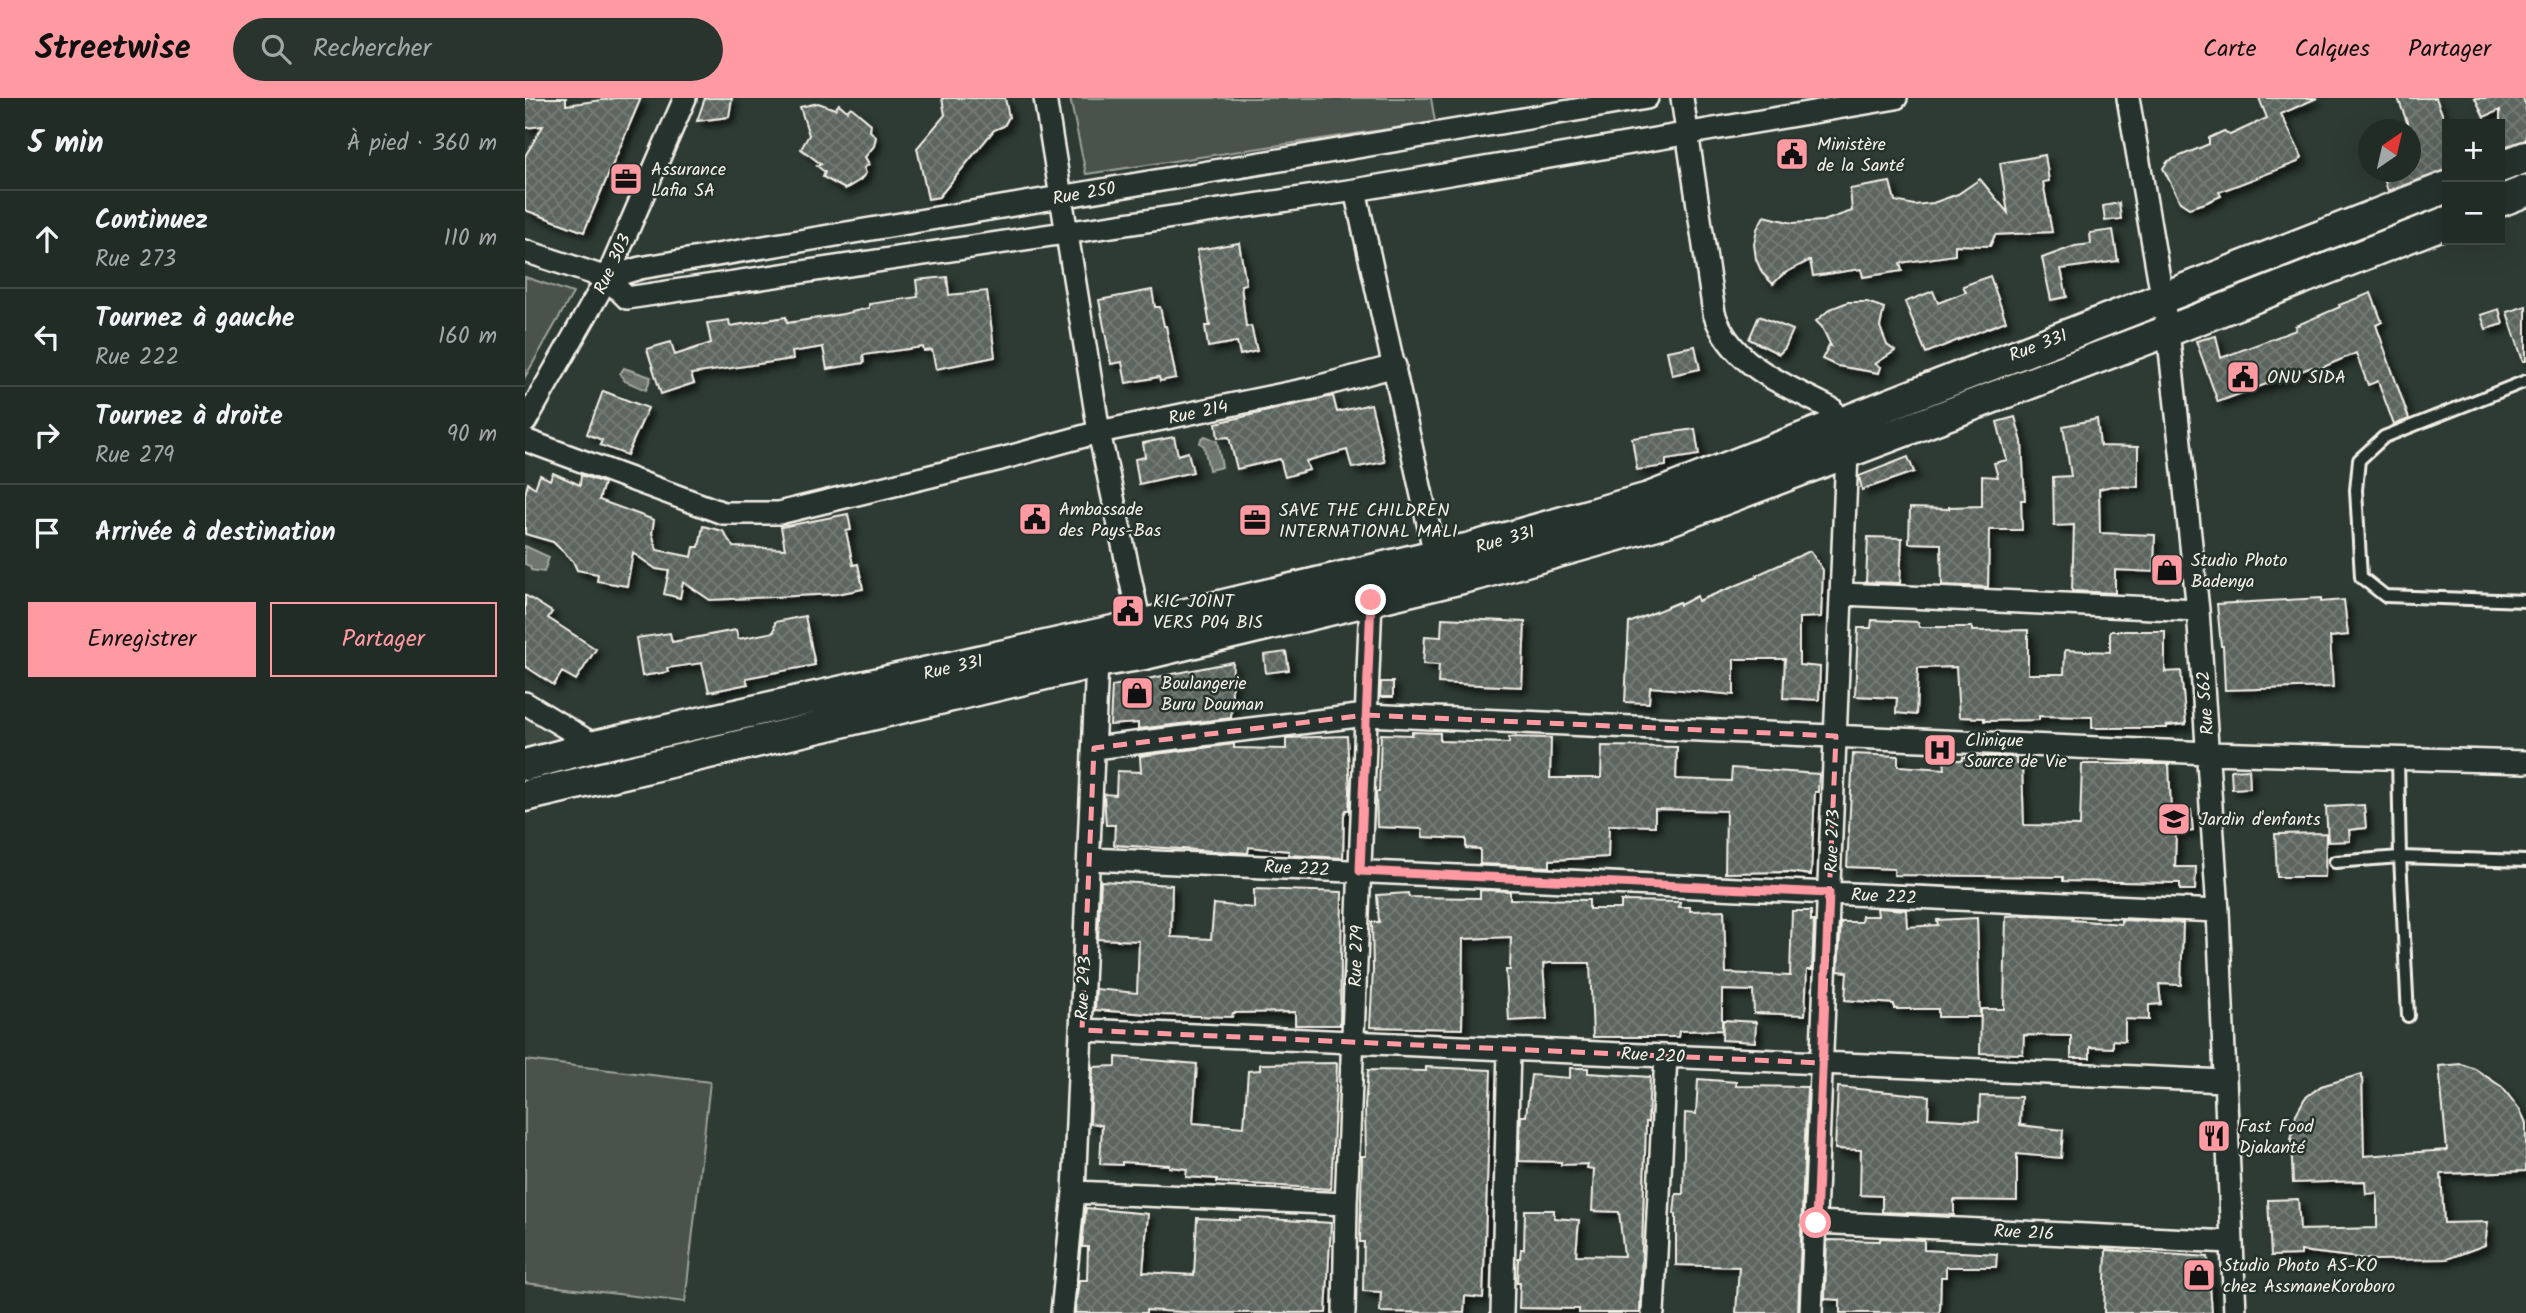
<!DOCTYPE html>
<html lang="fr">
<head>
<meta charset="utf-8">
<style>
	:root { --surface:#222c27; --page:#2a342f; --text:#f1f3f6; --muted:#a2a7a7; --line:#3f4844; --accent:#ff9aa2 }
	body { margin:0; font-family:Kalam,sans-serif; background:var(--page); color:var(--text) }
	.controls { position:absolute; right:21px; top:21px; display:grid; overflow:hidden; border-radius:0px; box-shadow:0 7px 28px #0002 }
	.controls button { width:63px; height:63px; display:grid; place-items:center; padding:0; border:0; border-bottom:2px solid var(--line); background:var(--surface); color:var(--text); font:35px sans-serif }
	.compass { position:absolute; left:1833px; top:21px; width:63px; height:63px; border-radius:50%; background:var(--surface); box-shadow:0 7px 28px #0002; rotate:34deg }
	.stop { position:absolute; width:21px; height:21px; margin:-16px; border:5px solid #ff9aa2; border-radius:50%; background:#fff }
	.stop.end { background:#ff9aa2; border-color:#fff; box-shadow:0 2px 7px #0008 }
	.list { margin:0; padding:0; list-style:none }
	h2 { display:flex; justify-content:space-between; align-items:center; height:91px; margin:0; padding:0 28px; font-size:30px }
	h2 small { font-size:23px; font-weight:400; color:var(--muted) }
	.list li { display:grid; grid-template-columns:46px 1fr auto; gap:21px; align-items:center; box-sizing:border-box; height:98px; padding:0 28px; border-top:2px solid var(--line) }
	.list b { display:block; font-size:26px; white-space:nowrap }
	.list p { margin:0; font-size:23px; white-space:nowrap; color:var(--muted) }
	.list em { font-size:23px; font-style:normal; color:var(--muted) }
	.actions { display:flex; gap:14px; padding:21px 28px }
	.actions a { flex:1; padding:16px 0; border:2px solid var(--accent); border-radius:0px; text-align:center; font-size:24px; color:var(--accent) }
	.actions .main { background:var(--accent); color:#111 }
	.icon { flex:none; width:38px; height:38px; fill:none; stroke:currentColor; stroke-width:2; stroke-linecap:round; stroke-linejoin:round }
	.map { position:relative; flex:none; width:2001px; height:1215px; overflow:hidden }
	header { display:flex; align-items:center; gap:42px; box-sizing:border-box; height:98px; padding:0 35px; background:var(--accent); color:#111 }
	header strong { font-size:33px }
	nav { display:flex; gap:38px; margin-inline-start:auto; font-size:24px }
	.search { width:490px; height:63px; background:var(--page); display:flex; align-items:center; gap:18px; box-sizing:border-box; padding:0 24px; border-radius:38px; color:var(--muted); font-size:26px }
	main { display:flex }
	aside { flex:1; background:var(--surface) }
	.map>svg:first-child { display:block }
	.built { fill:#3c4841 }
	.garden { fill:#48524c; stroke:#9ea29a; stroke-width:2 }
	.water { fill:url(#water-ripples); stroke:#a4a8a0; stroke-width:2 }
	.building { fill:url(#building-cross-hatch); stroke:#f4f1e8; stroke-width:2; filter:url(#shadow) }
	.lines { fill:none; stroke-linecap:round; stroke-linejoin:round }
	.lane-casing { stroke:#f4f1e8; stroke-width:16 }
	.street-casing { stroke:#f4f1e8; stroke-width:26 }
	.secondary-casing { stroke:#f4f1e8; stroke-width:35 }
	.lane { stroke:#26332d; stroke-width:10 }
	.street { stroke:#26332d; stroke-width:21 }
	.secondary { stroke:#26332d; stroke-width:30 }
	.route { stroke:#ff9aa2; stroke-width:9 }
	.marked { fill:none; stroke:#ff9aa2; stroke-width:5; stroke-dasharray:14 9; stroke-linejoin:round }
	.labels { text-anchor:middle; stroke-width:5; stroke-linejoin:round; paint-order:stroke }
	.poi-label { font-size:18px; fill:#f4f1e8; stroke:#26332d; text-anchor:start }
	.street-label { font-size:18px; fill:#f4f1e8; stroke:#26332d }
</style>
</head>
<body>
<header>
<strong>Streetwise</strong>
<div class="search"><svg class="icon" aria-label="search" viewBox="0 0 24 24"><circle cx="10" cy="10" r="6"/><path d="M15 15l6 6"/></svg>Rechercher</div>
<nav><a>Carte</a><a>Calques</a><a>Partager</a></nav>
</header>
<main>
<aside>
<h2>5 min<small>À pied · 360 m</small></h2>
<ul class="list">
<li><svg class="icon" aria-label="ahead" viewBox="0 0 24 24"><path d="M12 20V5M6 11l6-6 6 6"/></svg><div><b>Continuez</b><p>Rue 273</p></div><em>110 m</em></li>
<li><svg class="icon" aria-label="left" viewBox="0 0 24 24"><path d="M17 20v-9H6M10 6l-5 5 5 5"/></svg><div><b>Tournez à gauche</b><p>Rue 222</p></div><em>160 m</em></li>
<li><svg class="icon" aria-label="right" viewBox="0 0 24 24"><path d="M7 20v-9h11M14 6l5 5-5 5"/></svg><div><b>Tournez à droite</b><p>Rue 279</p></div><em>90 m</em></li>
<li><svg class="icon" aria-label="arrive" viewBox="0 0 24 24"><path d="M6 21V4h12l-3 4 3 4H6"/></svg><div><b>Arrivée à destination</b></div></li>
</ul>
<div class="actions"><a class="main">Enregistrer</a><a>Partager</a></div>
</aside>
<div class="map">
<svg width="2001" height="1215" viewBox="0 0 2001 1215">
	<defs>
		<pattern id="water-ripples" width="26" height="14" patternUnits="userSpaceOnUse" patternTransform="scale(1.75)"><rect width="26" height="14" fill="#6f7770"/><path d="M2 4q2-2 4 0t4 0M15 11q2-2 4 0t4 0" fill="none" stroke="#5c605b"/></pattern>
		<pattern id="building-cross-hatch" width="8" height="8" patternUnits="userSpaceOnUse" patternTransform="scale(1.75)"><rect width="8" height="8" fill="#5c655e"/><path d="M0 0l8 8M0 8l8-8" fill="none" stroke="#747c75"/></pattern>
		<filter id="shadow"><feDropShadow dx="5.5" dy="5.5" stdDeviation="3.5" flood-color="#0009"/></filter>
	</defs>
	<rect width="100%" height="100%" fill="#2e3b34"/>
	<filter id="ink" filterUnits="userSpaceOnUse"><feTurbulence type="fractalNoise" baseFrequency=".0143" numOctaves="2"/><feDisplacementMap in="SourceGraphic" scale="14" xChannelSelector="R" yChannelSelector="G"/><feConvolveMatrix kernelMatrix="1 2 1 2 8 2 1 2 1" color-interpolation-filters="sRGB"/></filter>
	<g filter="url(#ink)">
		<path class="built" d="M0 620 44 646 0 655Z"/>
		<path class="garden" d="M545 0H906L910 24 561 76Z
			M0 179 48 195 0 279Z
			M0 962 185 984 160 1204 0 1185Z"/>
		<path class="water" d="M99 270 126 279 121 292 100 283 95 276Z
			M680 338 692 343 697 369 684 372 679 348 675 345 676 341Z
			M0 448 24 459 19 474 6 472 5 468 0 466Z"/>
		<path class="building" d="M0 0H41V7L92 0H116L59 134 0 112V58L18 28 0 30Z
			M180 0H207L204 19 172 23Z
			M417 0H480L484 19 479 28 469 32 414 99 403 101 392 50 420 17Z
			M1734 0H1792L1756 16 1777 59 1773 64 1694 94 1696 98 1680 105 1664 110 1655 104 1638 70 1643 63 1684 46V40L1699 33 1705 37 1742 20Z
			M1873 0H1911L1922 29V72L1863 93 1857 74H1886V59L1894 56Z
			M1950 0H2000L1998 1 2001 7V42L1975 50V12L1959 19Z
			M293 5 310 11 314 6 322 13 326 9 346 26 345 33 351 39 349 48 340 59 344 66 339 70 341 75 335 82 320 91 298 79 300 74 292 68 296 66 276 51 284 37 275 9Z
			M1520 57 1524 83 1518 84 1527 134 1470 137 1465 148 1430 147V157L1375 165 1377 173 1338 179 1336 171 1288 178 1285 162 1258 176 1248 186 1237 175 1231 161 1229 146 1232 131 1239 118 1268 125 1298 123 1327 113 1325 91 1365 84 1370 103 1389 107 1408 105 1433 96 1455 81 1483 115 1475 65Z
			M1594 105 1596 121 1580 123 1578 108Z
			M1588 132 1593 163 1536 171 1542 199 1526 202 1517 160 1550 148 1566 146 1565 135Z
			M714 145 721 186 716 187 721 229 726 228 732 253 715 257 712 244 683 249 680 228H685L672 152Z
			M1465 178 1481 223 1401 255 1380 204 1408 193 1413 205 1441 194 1438 188Z
			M422 179 424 197 462 193 470 259 411 271 407 252 399 253 398 249 338 257 339 265 302 271 298 249 267 254 268 261 166 276 169 285 136 296 122 251 146 244 150 257 186 245 182 225 204 222 205 228 261 219 262 225 318 216 344 210V206L393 199 391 182Z
			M627 192 630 209H635L639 228H641L651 280 635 283 634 279 601 285 597 264 586 266 574 202Z
			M1846 195 1857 224 1851 227 1884 321 1869 327 1853 283 1843 287 1831 255 1789 273 1787 269 1693 304 1671 243 1691 238 1696 260 1771 232 1770 228 1815 209 1814 207Z
			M1323 204H1342L1359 210 1355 229 1362 247 1370 253 1350 266 1356 269 1354 275 1312 268 1297 261 1304 247 1306 248 1297 229 1291 223 1305 211Z
			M2001 208V263H1998L1982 214Z
			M1974 211 1978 226 1961 231 1956 217Z
			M1234 218 1268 232 1260 250 1254 256 1224 241Z
			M1170 248 1175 271 1147 277 1142 253Z
			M78 293 123 310 102 357 75 347 77 342 62 336Z
			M808 298 812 314 846 306 860 364 827 370 822 352 781 363 784 372 760 379 755 361 712 371 704 339 693 340 691 325Z
			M1490 319 1497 344 1500 402H1496L1497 432H1464L1463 489 1417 487 1416 446 1384 445 1385 410 1424 411V409L1457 408V378L1473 379 1469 365 1482 362 1472 324Z
			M1572 321 1575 348 1613 349V389L1587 388 1574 391 1575 435 1630 437 1629 474 1590 472V495L1547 493 1549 427 1529 428 1528 379 1546 378 1538 328Z
			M1170 331 1174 357 1141 362V368L1112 372 1107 340Z
			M649 339 653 357 663 354 668 374 614 386 610 361 620 359 618 345Z
			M1383 359 1389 374 1337 392 1334 378Z
			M28 375 55 387 56 377 79 385 74 402 129 422 127 435 132 452 167 459 169 449H174L178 428 198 433 208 449 260 451 256 429 323 416 326 432 321 433 328 467 333 466 338 491 312 496 185 502 158 484 155 500 139 496 144 473 131 471 108 455 102 488 72 483 73 476 52 472 48 463 28 444 0 436V396L3 385 10 390 15 377 25 382Z
			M1343 439 1377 440 1375 485 1341 484Z
			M1285 453 1298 472 1296 519 1274 520V567L1295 569 1294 602 1258 600 1260 561H1209V597L1125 589 1124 605 1100 604 1104 525 1154 504 1155 507 1172 498 1173 503 1232 479V477Z
			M0 497 27 514 23 520 71 551 51 582 37 574 29 587 0 568Z
			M1796 500V504L1819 502 1823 537 1805 539 1808 589 1700 592 1698 548H1696L1692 506Z
			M280 518 290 567 221 580 223 586 184 594 177 565 142 570 143 574 117 578 111 540 145 535 147 544 211 532 213 541 249 534 250 524Z
			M917 520 1000 524 997 589 913 585 914 567 898 566 900 538 916 539Z
			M1347 522 1393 524 1394 529H1447V533L1503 532V576H1539L1540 552 1585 554V533H1640V574L1656 573 1661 626 1642 628V630H1567V619L1514 618V622L1459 623V620L1434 619 1431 569 1393 570 1391 617 1371 615 1372 600 1330 598 1333 530H1346Z
			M761 554 764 572 741 575 739 557Z
			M708 564 706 620 613 631V625L585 627 587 588Z
			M856 584H868V599H855Z
			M887 634 915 635V643L984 645V639L1026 640 1025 680H1076L1077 648 1152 649 1151 681 1206 683 1207 670 1294 676 1293 694H1290L1286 777 1264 774 1200 775 1201 713 1130 711V728L1084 727 1083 759 1025 762V769L955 766V751L941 750V741L898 739 897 731 852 729 851 694H854L856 636 887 637Z
			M822 638 825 693 824 712H821L819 717 818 760 764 757V753L724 749 723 755 589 747 590 727H581L579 696 591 697 592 673 616 674 615 658 709 646V650L761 651V640Z
			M1328 656 1373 658V668L1420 671 1419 662H1438V659H1491V666L1497 667 1499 727 1555 728 1557 666H1644L1646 714 1666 712 1668 733 1651 735 1650 769H1671L1670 792H1655V785L1538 783V779L1369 777V771L1322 769Z
			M1724 671 1725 690 1707 691 1706 672Z
			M1839 707 1841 730 1824 732 1825 743 1803 744 1801 709Z
			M1801 735 1800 779H1752L1750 736Z
			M576 783 647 787 646 839 686 841 689 806 729 810V791L817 794 815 927H770V914L708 915 707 919 637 917 570 912 571 891 612 895 614 843 573 841Z
			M955 792 985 793V801L1064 802V811H1096V803L1155 804 1154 809H1165V813L1199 812 1201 875 1265 878 1267 813H1286V823H1289L1287 872H1282L1280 917 1229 915 1228 893 1197 892V932L1154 933 1153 939H1068L1065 865H1024L1018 866 1022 921 984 923 981 872H985L986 839 938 841 937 931 845 929 848 872 847 824H854L852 797 883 795 884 799 955 800Z
			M1352 810 1381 812 1382 829 1413 827 1412 822 1452 820 1455 919H1413V911H1369V906L1320 902 1322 874 1313 873 1316 824H1336L1337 818H1353Z
			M1505 817 1548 819 1547 822 1596 826V822L1658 825 1656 887 1634 886 1636 906 1624 907V922L1600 921V943L1588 942V950L1565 949V960H1546V938L1499 937 1498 956 1455 955 1456 911H1479L1481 818Z
			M1198 922 1231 924 1230 944 1197 942Z
			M591 959 672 966 668 1025 719 1029 723 973 735 972V966L812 965 806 1091 692 1084V1081L661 1079 662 1071 644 1069V1067L597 1064V1067L575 1066 577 1027 565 1025 568 969 591 968Z
			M1936 966 1950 971 1977 989 1995 1012 2001 1025V1073L1916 1076 1919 1125 1963 1124 1960 1147 1922 1161 1850 1162 1776 1153V1157L1746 1158 1743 1102 1773 1101 1775 1132 1852 1130V1095L1841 1096 1840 1083 1768 1085 1766 1042 1771 1016 1780 1000 1796 988 1837 976 1839 1058 1922 1052 1914 968Z
			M901 969 966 972 958 1200 940 1198 939 1215 855 1214 856 1194 838 1193 839 1144H835L837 1058H841L840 1008 843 972 901 973Z
			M1045 970H1063V975L1125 979 1123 1024H1121L1115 1215H1054V1211L994 1210 995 1185H992L993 1160H995L996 1151H999L1000 1112H1029V1120L1054 1122 1051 1157 1099 1158 1094 1114 1067 1113 1069 1071 1062 1070 1063 1066 1036 1067V1064L994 1063 996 1018H1001L1006 977 1045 980Z
			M1173 981 1211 984V988L1282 989 1273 1215H1211L1214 1169 1151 1167V1116H1149L1151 1096H1158L1160 1015 1171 1016Z
			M1313 989 1404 998 1403 1020 1454 1023 1455 998 1496 999 1495 1027 1538 1032 1536 1060 1492 1056V1103L1429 1102V1117L1357 1114V1098L1335 1097 1336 1052 1310 1051Z
			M561 1110 623 1116 618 1174 669 1177 672 1120 715 1122V1119L806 1125 801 1215H674L621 1212V1215H550L554 1182H562L563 1149H557Z
			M1355 1140 1399 1142V1152L1472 1156 1471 1169H1421V1179H1416L1415 1212 1413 1215H1315V1202L1300 1201 1302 1142 1355 1143Z
			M1581 1152 1683 1159 1687 1215H1579Z"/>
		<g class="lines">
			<defs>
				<path id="lane" d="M2001 283 1859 339 1834 362 1831 392 1836 479 1860 498 2001 503
					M1873 660 1875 759 1883 918
					M1810 764 1875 759 2001 763"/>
				<path id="street" d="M520 0 574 334 618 540
					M1157 0 1189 215C1206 268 1261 287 1307 311L1312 326
					M1603 0 1643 233 1673 512 1693 813 1710 1215
					M830 92 910 457
					M0 153 82 180 115 170 1122 0
					M82 180 102 200 830 92 1371 0
					M0 324 82 180 160 0
					M0 342 198 415H254L476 361 574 334 788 290 870 268
					M1317 496 1673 512
					M0 605 71 648
					M569 650 841 617 1684 655 2001 664
					M565 761 1693 813
					M557 932 1700 983
					M549 1094 821 1106
					M1291 1124 1706 1144
					M537 1215 549 1094 572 564
					M819 1215 821 1106 846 502
					M977 1215 984 951
					M1128 1215 1141 958
					M1286 1215 1322 355"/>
				<path id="secondary" d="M1975 69 2001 59
					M1975 103 2001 93
					M0 667 71 648 615 527 910 457 942 451 1124 400 1922 89
					M0 698 572 564 620 556 954 476 1139 424 1643 233 1922 124"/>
			</defs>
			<use href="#lane" class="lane-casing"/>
			<use href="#street" class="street-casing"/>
			<use href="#secondary" class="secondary-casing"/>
			<use href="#lane" class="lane"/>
			<use href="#street" class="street"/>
			<use href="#secondary" class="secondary"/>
		</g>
	</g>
	<g class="lines" filter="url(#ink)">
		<path class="route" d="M846 502 835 773 1304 795 1291 1125"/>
	</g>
	<path class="marked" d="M841 617 1311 638 1297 965 557 932 569 650Z"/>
	<defs>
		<symbol id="civic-square" viewBox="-11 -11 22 22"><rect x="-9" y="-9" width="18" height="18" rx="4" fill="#ff9aa2" stroke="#26332d"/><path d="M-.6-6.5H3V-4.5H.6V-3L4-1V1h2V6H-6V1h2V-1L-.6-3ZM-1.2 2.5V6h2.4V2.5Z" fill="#111"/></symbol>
		<symbol id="office-square" viewBox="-11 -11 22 22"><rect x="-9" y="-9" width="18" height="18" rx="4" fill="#ff9aa2" stroke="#26332d"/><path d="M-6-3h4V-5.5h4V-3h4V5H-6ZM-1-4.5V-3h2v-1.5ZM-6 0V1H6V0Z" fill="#111"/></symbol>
		<symbol id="shop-square" viewBox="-11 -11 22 22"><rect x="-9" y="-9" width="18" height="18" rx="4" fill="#ff9aa2" stroke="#26332d"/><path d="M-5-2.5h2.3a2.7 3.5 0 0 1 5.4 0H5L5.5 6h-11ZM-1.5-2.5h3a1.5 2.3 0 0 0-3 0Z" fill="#111"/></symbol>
		<symbol id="hospital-square" viewBox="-11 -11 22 22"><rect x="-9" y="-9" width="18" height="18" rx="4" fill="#ff9aa2" stroke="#26332d"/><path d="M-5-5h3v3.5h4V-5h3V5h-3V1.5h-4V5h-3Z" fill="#111"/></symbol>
		<symbol id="school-square" viewBox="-11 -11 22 22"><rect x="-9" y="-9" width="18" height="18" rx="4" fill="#ff9aa2" stroke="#26332d"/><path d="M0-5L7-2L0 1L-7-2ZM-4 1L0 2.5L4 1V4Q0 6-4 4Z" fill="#111"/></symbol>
		<symbol id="restaurant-square" viewBox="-11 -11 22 22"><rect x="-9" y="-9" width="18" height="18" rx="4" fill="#ff9aa2" stroke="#26332d"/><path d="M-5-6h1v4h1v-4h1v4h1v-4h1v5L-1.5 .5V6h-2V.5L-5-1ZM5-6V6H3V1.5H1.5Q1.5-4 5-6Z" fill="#111"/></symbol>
	</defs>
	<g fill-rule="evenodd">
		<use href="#civic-square" x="1248" y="37" width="38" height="38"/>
		<use href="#office-square" x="82" y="62" width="38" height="38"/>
		<use href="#civic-square" x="1699" y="260" width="38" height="38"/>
		<use href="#civic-square" x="491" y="402" width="38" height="38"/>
		<use href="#office-square" x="711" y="403" width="38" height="38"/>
		<use href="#shop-square" x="1623" y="453" width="38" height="38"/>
		<use href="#civic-square" x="584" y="494" width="38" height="38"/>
		<use href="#shop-square" x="593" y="576" width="38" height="38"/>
		<use href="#hospital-square" x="1396" y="633" width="38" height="38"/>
		<use href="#school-square" x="1630" y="702" width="38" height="38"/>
		<use href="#restaurant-square" x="1670" y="1019" width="38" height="38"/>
		<use href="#shop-square" x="1655" y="1158" width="38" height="38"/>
	</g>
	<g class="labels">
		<g class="poi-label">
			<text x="1292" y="52">Ministère<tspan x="1292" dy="21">de la Santé</tspan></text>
			<text x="126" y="77">Assurance<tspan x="126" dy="21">Lafia SA</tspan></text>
			<text x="1742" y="285">ONU SIDA</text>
			<text x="534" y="417">Ambassade<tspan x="534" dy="21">des Pays-Bas</tspan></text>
			<text x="754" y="418">SAVE THE CHILDREN<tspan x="754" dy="21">INTERNATIONAL MALI</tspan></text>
			<text x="1666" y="468">Studio Photo<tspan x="1666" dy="21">Badenya</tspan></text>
			<text x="628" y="509">K1C JOINT<tspan x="628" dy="21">VERS P04 BIS</tspan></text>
			<text x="636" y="591">Boulangerie<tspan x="636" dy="21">Buru Douman</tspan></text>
			<text x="1440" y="648">Clinique<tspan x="1440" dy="21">Source de Vie</tspan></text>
			<text x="1674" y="727">Jardin d'enfants</text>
			<text x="1714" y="1034">Fast Food<tspan x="1714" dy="21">Djakanté</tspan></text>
			<text x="1698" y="1173">Studio Photo AS-KO<tspan x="1698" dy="21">chez AssmaneKoroboro</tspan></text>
		</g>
		<g class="street-label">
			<text transform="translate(559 95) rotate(-10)" y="6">Rue 250</text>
			<text transform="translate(87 166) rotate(-65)" y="6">Rue 303</text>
			<text transform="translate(1513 247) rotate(-21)" y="6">Rue 331</text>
			<text transform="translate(673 314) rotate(-12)" y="6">Rue 214</text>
			<text transform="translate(980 441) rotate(-16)" y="6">Rue 331</text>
			<text transform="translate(428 569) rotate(-13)" y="6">Rue 331</text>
			<text transform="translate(1680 605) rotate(-94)" y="6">Rue 562</text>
			<text transform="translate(1307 743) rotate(-88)" y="6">Rue 273</text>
			<text transform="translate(772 770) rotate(3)" y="6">Rue 222</text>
			<text transform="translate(1359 798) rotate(3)" y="6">Rue 222</text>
			<text transform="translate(831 858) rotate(-88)" y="6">Rue 279</text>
			<text transform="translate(558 890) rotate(-87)" y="6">Rue 293</text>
			<text transform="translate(1128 957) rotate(3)" y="6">Rue 220</text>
			<text transform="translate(1499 1134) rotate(3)" y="6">Rue 216</text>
		</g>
	</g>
</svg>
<div class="controls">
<button>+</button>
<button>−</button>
</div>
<svg class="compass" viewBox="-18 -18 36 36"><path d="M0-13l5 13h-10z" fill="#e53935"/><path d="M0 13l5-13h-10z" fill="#a2a7a7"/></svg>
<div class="stop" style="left:1291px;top:1125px"></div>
<div class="stop end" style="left:846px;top:502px"></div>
</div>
</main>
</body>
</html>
